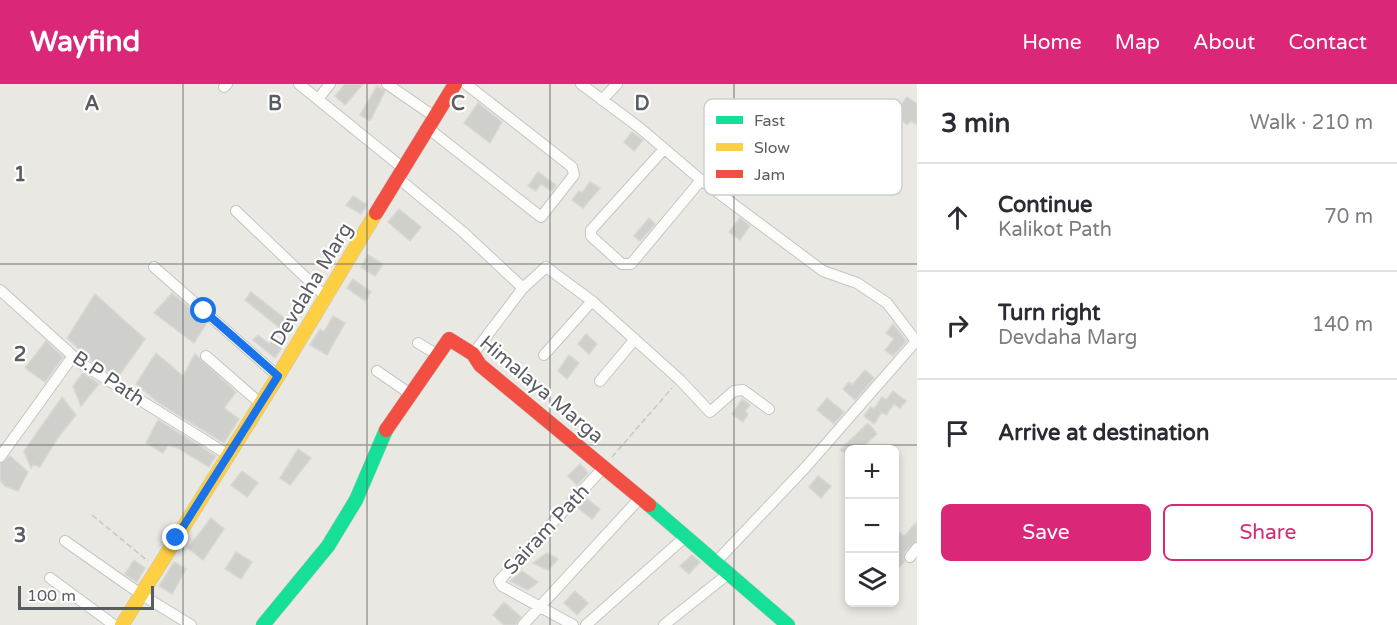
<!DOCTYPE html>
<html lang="en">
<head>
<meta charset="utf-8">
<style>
	:root { --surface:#fff; --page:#f2f2f3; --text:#2b2b33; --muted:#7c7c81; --line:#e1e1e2; --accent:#db2777 }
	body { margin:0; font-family:"Varela Round",sans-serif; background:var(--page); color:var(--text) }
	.controls { position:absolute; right:18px; bottom:18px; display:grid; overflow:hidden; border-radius:9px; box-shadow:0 3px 9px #0003 }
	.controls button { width:54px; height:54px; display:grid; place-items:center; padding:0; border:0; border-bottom:2px solid var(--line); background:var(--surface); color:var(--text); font:30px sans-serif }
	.scale { position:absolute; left:18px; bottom:15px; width:136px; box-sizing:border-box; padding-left:6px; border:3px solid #595c60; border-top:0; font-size:16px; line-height:21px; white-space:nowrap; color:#595c60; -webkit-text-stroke:4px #fff; paint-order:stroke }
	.stop { position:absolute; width:18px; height:18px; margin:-14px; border:4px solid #1a73e8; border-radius:50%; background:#fff }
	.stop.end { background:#1a73e8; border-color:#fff; box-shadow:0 2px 6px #0008 }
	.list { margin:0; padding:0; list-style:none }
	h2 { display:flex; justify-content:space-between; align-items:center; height:78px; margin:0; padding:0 24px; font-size:26px }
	h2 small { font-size:20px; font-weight:400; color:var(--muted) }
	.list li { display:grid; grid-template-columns:39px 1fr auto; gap:18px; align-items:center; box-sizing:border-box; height:108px; padding:0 24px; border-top:2px solid var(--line) }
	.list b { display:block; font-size:22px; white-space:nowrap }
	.list p { margin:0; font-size:20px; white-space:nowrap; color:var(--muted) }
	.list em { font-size:20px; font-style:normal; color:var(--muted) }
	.actions { display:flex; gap:12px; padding:18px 24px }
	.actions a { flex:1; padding:14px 0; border:2px solid var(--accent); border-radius:9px; text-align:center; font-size:21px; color:var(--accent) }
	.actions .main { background:var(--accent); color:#fff }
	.icon { flex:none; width:33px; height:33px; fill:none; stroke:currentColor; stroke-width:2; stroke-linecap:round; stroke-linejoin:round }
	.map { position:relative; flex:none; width:917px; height:541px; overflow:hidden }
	header { display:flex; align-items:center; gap:36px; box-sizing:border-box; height:84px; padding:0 30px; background:var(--accent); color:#fff }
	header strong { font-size:28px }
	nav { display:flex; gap:33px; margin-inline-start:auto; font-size:21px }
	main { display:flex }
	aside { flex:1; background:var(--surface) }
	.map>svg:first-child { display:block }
	.building { fill:#cfcfcc; stroke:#d8d7d2; stroke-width:1.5 }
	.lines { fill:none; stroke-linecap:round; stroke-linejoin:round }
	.street-casing { stroke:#c5c5c5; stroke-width:12 }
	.fast-casing { stroke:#c5c5c3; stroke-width:15 }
	.slow-casing { stroke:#c5c5c3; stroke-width:15 }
	.jam-casing { stroke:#c5c5c3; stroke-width:15 }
	.path { stroke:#c4c9c6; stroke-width:1.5; stroke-dasharray:6 3; stroke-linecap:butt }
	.street { stroke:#fcfcfb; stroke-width:10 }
	.fast { stroke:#16e098; stroke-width:14 }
	.slow { stroke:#ffcf43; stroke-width:14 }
	.jam { stroke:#f24e42; stroke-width:14 }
	.route { stroke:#1a73e8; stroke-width:8 }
	.grid { fill:none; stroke:#595c60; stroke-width:1.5; stroke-opacity:0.55 }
	.labels { text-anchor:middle; stroke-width:4.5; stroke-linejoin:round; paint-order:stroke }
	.street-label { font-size:20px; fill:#595c60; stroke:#fff }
	.key { fill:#fff; stroke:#cdcecf; stroke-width:1.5 }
	.key-label { font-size:16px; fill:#595c60 }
	.grid-label { font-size:20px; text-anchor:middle; font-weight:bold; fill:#595c60; stroke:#fff; stroke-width:4.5; stroke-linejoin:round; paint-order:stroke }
</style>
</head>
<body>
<header>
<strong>Wayfind</strong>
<nav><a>Home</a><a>Map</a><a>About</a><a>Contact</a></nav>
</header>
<main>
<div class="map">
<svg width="917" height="541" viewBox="0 0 917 541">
	<rect width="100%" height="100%" fill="#e9e8e3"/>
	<path class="building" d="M345 0H363L345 21 335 12Z
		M377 2 385 7 370 37 360 31Z
		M907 13 917 20V41L911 37 907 41 894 30Z
		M478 19 502 38 490 59 464 39Z
		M632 48 643 56 634 67 624 58Z
		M538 88 556 101 552 107 541 100 536 107 528 102Z
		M590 98 600 104 583 124 572 116 579 107 582 109Z
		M353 112 367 121 361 130 346 121Z
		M399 125 421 143 410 157 388 138Z
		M649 134 655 140 640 157 634 152Z
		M740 134 750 142 740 156 729 148Z
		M368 171 383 180 375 192 361 183Z
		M353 195 371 208 365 217 347 204Z
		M251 208 288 237 290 234 296 239 287 250 245 216Z
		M172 209 207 239 194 259 154 229Z
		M95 210 145 255 118 293 93 278 67 254Z
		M333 232 345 239 327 271 310 261 320 245 324 248Z
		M893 240 906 257 893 272 885 266 894 255 886 249Z
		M586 250 597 260 589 270 578 260Z
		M258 251 269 260 271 256 282 263 275 274 253 256Z
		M46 257 63 273 45 298 25 284Z
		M156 269 183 292 195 270 236 308 224 324 239 335 224 359 159 319 136 300Z
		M569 271 579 279 567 295 558 287Z
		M865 286 874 294 855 316 843 305 849 298 852 301Z
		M83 289 99 300 81 322 73 302Z
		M893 307 906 317 900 324 894 320 886 331 882 328 874 340 864 332 871 323 874 325 882 313 886 316Z
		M62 313 76 331 57 355 40 383 33 380 31 384 24 367Z
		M827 314 844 328 834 340 817 326Z
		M742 315 750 321 745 327 748 330 743 338 732 330Z
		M158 336 216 372 209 383 178 364 168 361 163 369 146 359Z
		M868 339 877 350 859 366H849V372L840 366Z
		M298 365 311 374 290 401 280 394Z
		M10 372 28 388 18 407 5 402 0 396V380Z
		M580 380 588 389 577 401 568 392Z
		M242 387 258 399 247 413 231 401Z
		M818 392 831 402 821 414 809 403Z
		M586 414 600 425 592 435 578 424Z
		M211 434 224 445 203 476 188 464Z
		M917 438V457L904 468V478L894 489V472L899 467 894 462V444L904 452Z
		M236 468 252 478 241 495 225 485Z
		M547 469 558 475 548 486 533 479Z
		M692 471 700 478 689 490 680 482Z
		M134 476 145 484 137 498 125 490Z
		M174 478 186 485 172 510 159 502Z
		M522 487 538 498 528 506 510 497Z
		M575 507 588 519 577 531 564 519Z
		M504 518 521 533 515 541H504L493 531Z"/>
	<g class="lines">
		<defs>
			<path id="street" d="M299 0 404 85
				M387 0 435 33
				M581 0 640 44 701 96 823 187 857 199 887 219 916 257
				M224 3 227 0
				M318 15 330 0
				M602 16 617 0
				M429 45 541 133 574 91 572 83 466 0
				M664 65 591 146V152L622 180H631L701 96
				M398 94 463 148 523 204 546 183 592 217 680 296 710 328 734 307 743 306 769 325
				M236 127 325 212
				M154 183 278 292
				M0 206 82 280 227 370
				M418 259 436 270
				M473 270 523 204
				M544 271 592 217
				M206 272 260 319
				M377 287 409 309
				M600 297 635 255
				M0 373 73 272
				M65 457 142 511 191 541
				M910 473 917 464
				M715 479 805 384 917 256
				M50 494 114 541
				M523 541 640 414
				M573 541 502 502 499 497 604 383
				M586 541 685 453
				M664 541 728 490"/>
			<path id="fast" d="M649 421 788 541
				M263 541 328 462 356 416 386 346"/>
			<path id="slow" d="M122 541 278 292 376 129"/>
			<path id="jam" d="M376 129 455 0
				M386 346 449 255 473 270 480 281 649 421"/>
		</defs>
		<use href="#street" class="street-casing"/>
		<use href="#fast" class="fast-casing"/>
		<use href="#slow" class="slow-casing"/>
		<use href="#jam" class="jam-casing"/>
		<path class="path" d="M612 373 672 304
			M92 431 148 477"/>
		<use href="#street" class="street"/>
		<use href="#fast" class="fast"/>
		<use href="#slow" class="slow"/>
		<use href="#jam" class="jam"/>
	</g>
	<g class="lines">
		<path class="route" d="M176 454 278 292 204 227"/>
	</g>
	<path class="grid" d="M183 0V541M367 0V541M550 0V541M734 0V541M0 180H917M0 361H917"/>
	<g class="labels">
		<g class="street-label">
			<text transform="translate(311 200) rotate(-59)" y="7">Devdaha Marg</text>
			<text transform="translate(109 294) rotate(34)" y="7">B.P Path</text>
			<text transform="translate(542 305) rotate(40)" y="7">Himalaya Marga</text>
			<text transform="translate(546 445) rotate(-47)" y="7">Sairam Path</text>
		</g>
	</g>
	<rect x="704" y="15" width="198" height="96" rx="9" class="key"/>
	<rect x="716" y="32" width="27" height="8" fill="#16e098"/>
	<rect x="716" y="59" width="27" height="8" fill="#ffcf43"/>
	<rect x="716" y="86" width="27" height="8" fill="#f24e42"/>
	<g class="key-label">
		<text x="754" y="42">Fast</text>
		<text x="754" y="69">Slow</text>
		<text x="754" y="96">Jam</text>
	</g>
	<g class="grid-label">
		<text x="92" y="26">A</text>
		<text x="275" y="26">B</text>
		<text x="458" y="26">C</text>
		<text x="642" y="26">D</text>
		<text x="20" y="97">1</text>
		<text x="20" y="277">2</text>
		<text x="20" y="458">3</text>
	</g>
</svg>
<div class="controls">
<button>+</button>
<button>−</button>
<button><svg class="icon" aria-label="layers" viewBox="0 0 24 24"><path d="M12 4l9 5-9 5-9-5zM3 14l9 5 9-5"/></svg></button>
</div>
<div class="scale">100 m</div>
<div class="stop" style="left:204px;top:227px"></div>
<div class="stop end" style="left:176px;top:454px"></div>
</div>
<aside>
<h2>3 min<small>Walk · 210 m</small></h2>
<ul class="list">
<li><svg class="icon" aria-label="ahead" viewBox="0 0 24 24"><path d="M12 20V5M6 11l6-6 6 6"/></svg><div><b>Continue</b><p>Kalikot Path</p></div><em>70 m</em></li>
<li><svg class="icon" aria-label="right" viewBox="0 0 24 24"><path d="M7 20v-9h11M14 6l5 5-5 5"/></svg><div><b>Turn right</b><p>Devdaha Marg</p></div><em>140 m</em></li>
<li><svg class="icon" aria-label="arrive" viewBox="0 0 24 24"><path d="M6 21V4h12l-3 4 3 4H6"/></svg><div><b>Arrive at destination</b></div></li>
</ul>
<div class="actions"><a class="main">Save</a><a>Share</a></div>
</aside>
</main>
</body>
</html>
